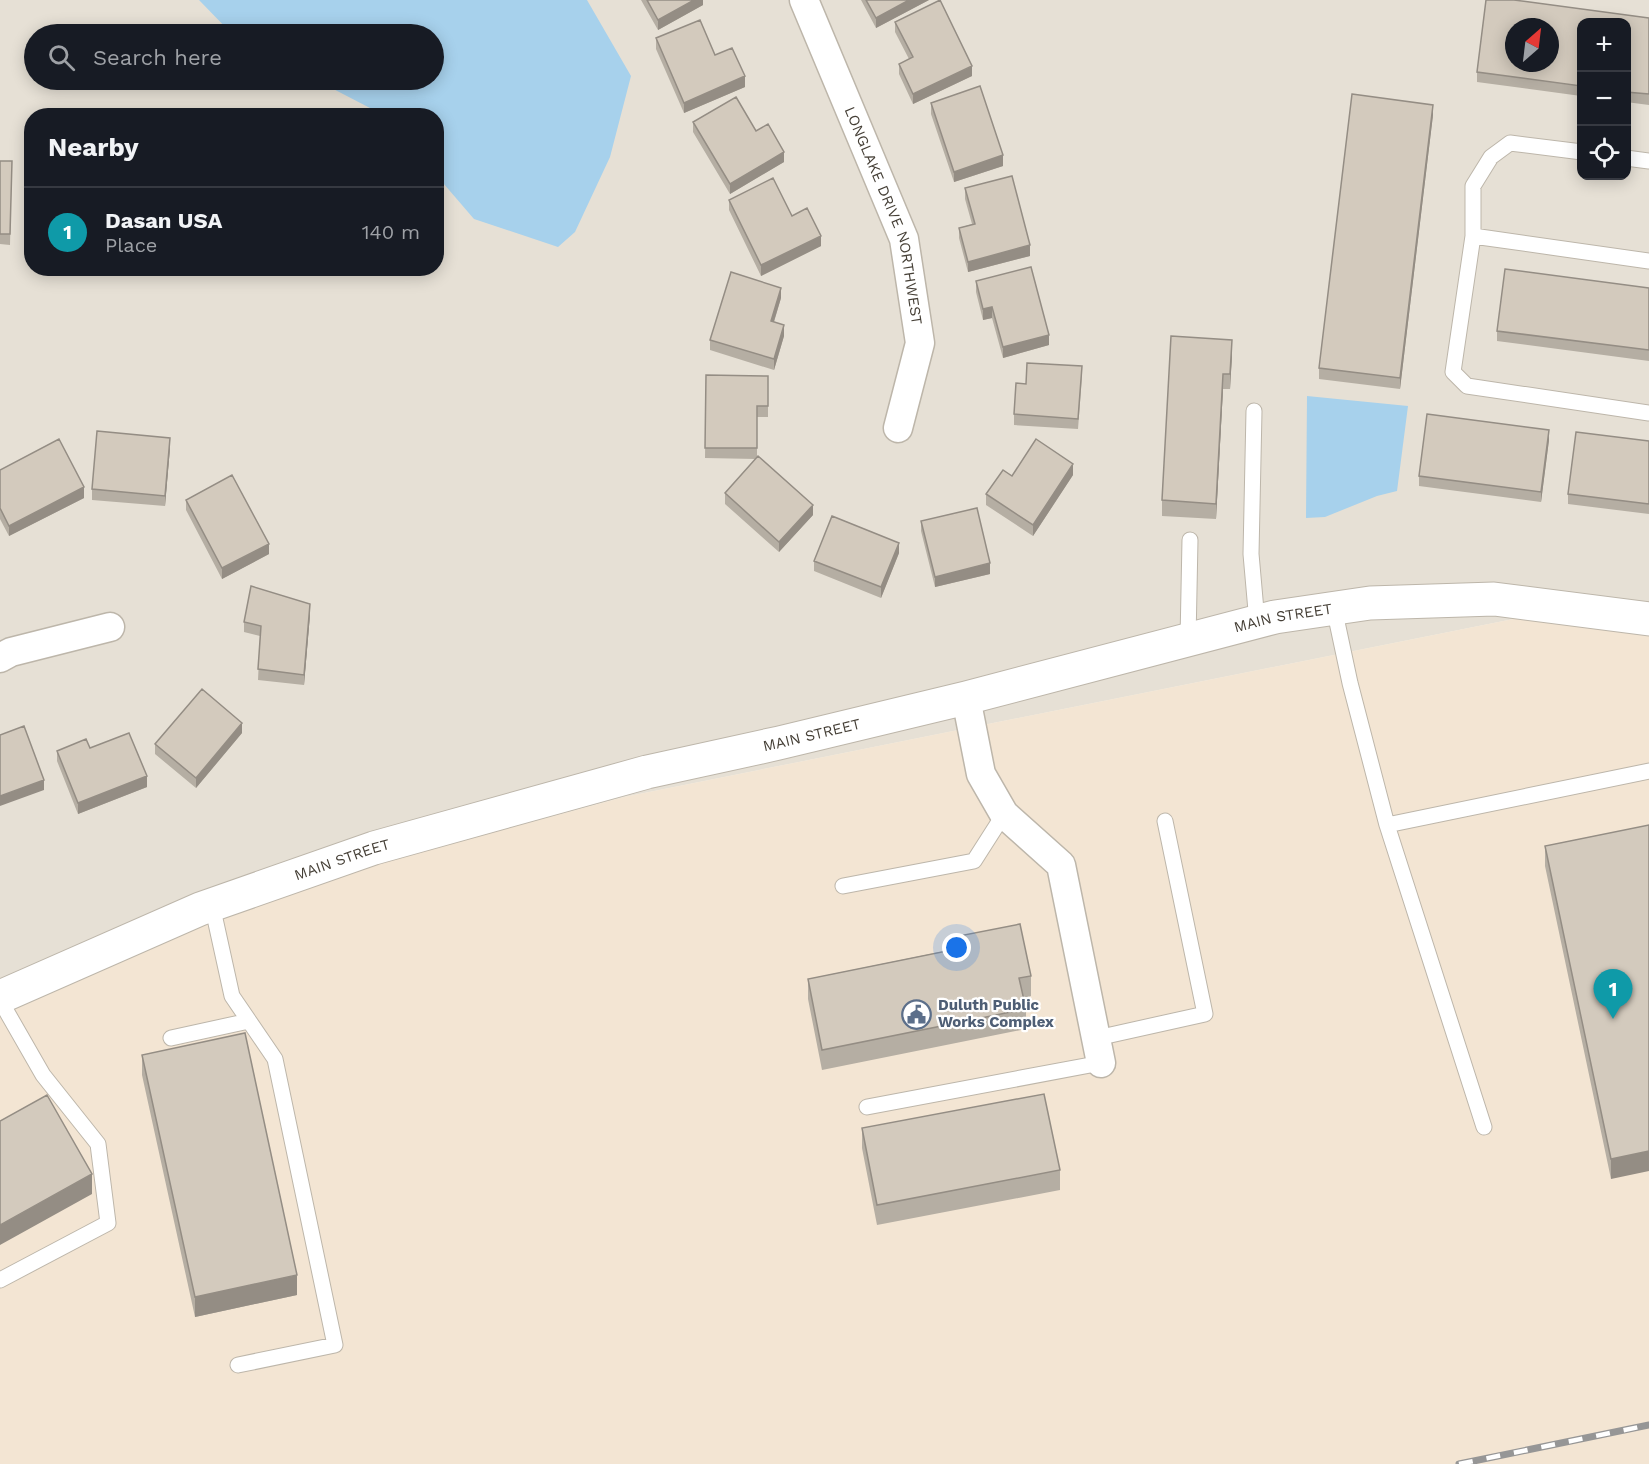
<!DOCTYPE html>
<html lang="en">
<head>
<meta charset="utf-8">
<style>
	:root { --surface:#171b24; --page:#20242c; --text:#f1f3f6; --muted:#9ea1a6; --line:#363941; --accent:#ed3c23 }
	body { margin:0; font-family:"Work Sans",sans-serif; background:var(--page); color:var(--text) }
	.controls { position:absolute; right:18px; top:18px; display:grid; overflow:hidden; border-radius:12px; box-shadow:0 3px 15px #0003 }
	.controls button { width:54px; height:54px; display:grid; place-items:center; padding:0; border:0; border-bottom:2px solid var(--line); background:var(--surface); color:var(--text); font:30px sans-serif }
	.compass { position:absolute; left:1505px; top:18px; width:54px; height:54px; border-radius:50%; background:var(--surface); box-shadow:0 3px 15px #0003; rotate:28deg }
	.you { position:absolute; left:957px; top:948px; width:21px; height:21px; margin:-15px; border:4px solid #fff; border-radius:50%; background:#1a73e8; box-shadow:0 0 0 9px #1a73e833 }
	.badge { display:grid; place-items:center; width:39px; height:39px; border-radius:50%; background:var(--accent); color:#fff; font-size:20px; font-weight:700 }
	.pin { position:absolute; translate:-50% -50px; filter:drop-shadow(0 2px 3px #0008) }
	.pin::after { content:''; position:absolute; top:32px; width:21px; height:18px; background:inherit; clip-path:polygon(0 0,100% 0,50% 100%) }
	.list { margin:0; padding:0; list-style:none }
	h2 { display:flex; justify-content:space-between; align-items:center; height:78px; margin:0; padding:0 24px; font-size:26px }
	h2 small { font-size:20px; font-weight:400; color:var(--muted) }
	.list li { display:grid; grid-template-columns:39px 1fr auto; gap:18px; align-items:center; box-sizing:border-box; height:90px; padding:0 24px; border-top:2px solid var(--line) }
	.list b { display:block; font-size:22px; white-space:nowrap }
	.list p { margin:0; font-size:20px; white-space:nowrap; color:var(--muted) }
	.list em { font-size:20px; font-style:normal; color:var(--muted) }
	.icon { flex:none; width:33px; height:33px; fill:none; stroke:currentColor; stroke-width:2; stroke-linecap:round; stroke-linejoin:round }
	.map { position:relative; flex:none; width:1649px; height:1464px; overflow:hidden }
	.search { position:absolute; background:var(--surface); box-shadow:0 3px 15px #0003; left:24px; top:24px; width:420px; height:66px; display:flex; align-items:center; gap:15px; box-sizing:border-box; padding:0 21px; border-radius:33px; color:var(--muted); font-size:22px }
	.panel { position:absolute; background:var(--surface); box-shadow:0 3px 15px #0003; left:24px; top:108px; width:420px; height:168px; border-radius:24px }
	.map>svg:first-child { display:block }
	.residential { fill:#e6e0d5; fill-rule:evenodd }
	.commercial { fill:#f3e5d3 }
	.water { fill:#a7d1ec }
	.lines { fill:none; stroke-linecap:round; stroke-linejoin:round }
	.service-casing { stroke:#bdb6aa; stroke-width:17 }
	.minor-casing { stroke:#bdb6aa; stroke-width:31 }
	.tertiary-casing { stroke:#bdb6aa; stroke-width:35 }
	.service { stroke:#fff; stroke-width:15 }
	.minor { stroke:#fff; stroke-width:28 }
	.tertiary { stroke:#fff; stroke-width:33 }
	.rail-casing { stroke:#969696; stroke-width:7 }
	.rail { stroke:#fff; stroke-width:4.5; stroke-dasharray:14; stroke-linecap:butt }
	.wall { fill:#b5aea3; fill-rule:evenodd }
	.shaded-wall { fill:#948d84 }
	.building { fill:#d3cabd; stroke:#948d84; stroke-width:1.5; fill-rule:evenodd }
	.labels { text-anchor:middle; stroke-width:4.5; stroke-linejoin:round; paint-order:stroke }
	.street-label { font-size:15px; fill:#453f36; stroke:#fff }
	.service-label { font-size:15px; font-weight:bold; fill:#4e5e75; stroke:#fff; text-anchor:start }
</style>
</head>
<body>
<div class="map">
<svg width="1649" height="1464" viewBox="0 0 1649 1464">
	<rect width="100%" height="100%" fill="#f2efe7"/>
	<path class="residential" d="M0 0H1649V611L1593 603 624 797 202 911 0 1015ZM1582 22H1626V176H1582ZM1514 27H1550V63H1514ZM34 34H434V80H34ZM32 116H436V268H32Z"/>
	<path class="commercial" d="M1593 603 1649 611V1464H0V1015L202 911 624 797Z"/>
	<path class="water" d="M199 0H587L631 76 610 157 575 232 558 247 474 219 437 176 436 116 379 115 370 108 316 80H434V34H232Z
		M1307 396 1408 406 1397 491 1377 496 1325 517 1306 518Z"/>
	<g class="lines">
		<defs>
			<path id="service" d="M1582 152 1510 143 1491 157 1473 186V236L1649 261
				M1626 158 1649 161
				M1473 236 1453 372 1467 386 1649 413
				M1254 411 1251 554 1257 622
				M1334 608 1350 683 1387 825 1649 771
				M1188 640 1190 540
				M1387 825 1484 1127
				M843 886 974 861 1004 814
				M212 905 232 996 275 1059 335 1345 238 1365
				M0 1000 43 1075 98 1144 108 1223 0 1280
				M171 1038 249 1021
				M1097 1038 1205 1014 1165 821
				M867 1107 1101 1063"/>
			<g id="minor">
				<path id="s1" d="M804 0 904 239 920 343 898 428"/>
				<path d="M0 658 11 652 110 627"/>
				<path d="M966 698 981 774 1004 814 1061 865 1101 1063"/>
			</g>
			<g id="tertiary">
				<path id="s2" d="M0 997 200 909 374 848 647 772 779 743 966 698 1275 617 1370 603 1494 599 1649 619"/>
			</g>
		</defs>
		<use href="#service" class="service-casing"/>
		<use href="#minor" class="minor-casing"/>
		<use href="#tertiary" class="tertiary-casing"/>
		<use href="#service" class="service"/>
		<use href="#minor" class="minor"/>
		<use href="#tertiary" class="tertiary"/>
		<defs>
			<path id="rail" d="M1459 1464 1649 1425"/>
		</defs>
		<use href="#rail" class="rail-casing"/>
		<use href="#rail" class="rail"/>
	</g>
	<path class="wall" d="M641 0H703V5L658 30Z
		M861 0H929L876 28Z
		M1486 0H1514L1649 18V105L1626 102V22H1581V96L1477 82V72ZM1514 27H1550V63H1514Z
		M895 22 972 76 913 104 899 74V64L909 59 895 32Z
		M656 38 745 87 684 113 656 49Z
		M931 103 1003 166 954 182 931 114Z
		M1433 115 1400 389 1319 379V368Z
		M693 122 756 131 784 162 730 194 693 132Z
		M0 161H12L10 245 0 244Z
		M965 188 1030 256 968 272 959 238V228L972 224 965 199Z
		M729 200 792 216 821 246 761 276 729 210Z
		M976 281 1049 345 1003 358 992 318 983 320 976 292Z
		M1649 288V361L1497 341V331Z
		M781 298 774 322 784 336 774 370 710 350V340Z
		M1232 355 1230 389H1223L1216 519 1162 516V500Z
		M706 375 768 376V417H757V458L813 515 779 552 725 504V493L756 459 705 458Z
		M1082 376 1078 429 1014 425V414L1026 384Z
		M1549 440 1541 502 1419 486V476Z
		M1649 441V514L1568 504V494Z
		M170 448 165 506 92 500V489Z
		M0 470 84 498 9 536 0 519Z
		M1073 475 1033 536 986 505V494L1012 476Z
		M186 500 269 554 222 579 186 510Z
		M921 521 990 574 935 587 921 531Z
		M899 553 881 598 814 571V561Z
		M310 615 304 685 258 680 260 636 244 632V622Z
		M242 733 196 788 155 754V744Z
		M90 748 147 787 78 814 57 761V751Z
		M1649 825 1611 1179 1545 866V846Z
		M964 935 1031 976V996L1024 998 1026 1009V1029L822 1070 808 999V979L964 947Z
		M142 1055 297 1295 195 1317 142 1075Z
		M862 1128 1060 1170V1190L877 1225 862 1148Z"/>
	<path class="shaded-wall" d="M694 0H703V5L658 30V20Z
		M909 0H929L876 28V18Z
		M972 66V76L913 104V94Z
		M745 76V87L684 113V103Z
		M1433 105V115L1400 389V378Z
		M784 152V162L730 194V184Z
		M1003 155V166L954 182V172Z
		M821 236V246L761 276V265Z
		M1030 245V256L968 272V262Z
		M781 288V298L771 331V321Z
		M992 307V318L983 320V309Z
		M784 325V336L774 370V359Z
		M1049 335V345L1003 358V347Z
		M1232 340V355L1230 389V374Z
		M1223 374V389L1216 519V504Z
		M1549 430V440L1541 502V492Z
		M170 438V448L165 506V496Z
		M1073 464V475L1033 536V525Z
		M84 487V498L9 536V526Z
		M813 505V515L779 552V542Z
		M899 543V553L881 598V587Z
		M269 544V554L222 579V568Z
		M990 563V574L935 587V577Z
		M310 604V615L304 685V675Z
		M242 723V733L196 788V778Z
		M147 776V787L78 814V803Z
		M44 780V790L0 806V796Z
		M1649 1151V1171L1611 1179V1159Z
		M92 1174V1194L0 1245V1225Z
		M297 1275V1295L195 1317V1297Z"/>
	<path class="building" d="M647 0H694L658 20Z
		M866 0H909L876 18Z
		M940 0 972 66 913 94 899 64 913 57 895 22Z
		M1486 0H1514L1649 18V94L1626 92V22H1581V86L1477 72ZM1514 27H1550V63H1514Z
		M700 20 715 55 732 48 745 76 684 103 656 38Z
		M980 86 1003 155 954 172 931 103Z
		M1352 94 1433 105 1400 378 1319 368Z
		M736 97 756 131 768 124 784 152 730 184 693 122Z
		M0 161H12L10 234H0Z
		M1012 176 1030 245 968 262 959 228 975 224 965 188Z
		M773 178 792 216 807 208 821 236 761 265 729 200Z
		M1031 267 1049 335 1003 347 992 307 983 309 976 281Z
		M1505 269 1649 288V350L1497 331Z
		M731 272 781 288 771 321 784 325 774 359 710 340Z
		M1171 336 1232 340 1230 374H1223L1216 504 1162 500Z
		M1027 363 1082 366 1078 419 1014 414 1016 383 1026 384Z
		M706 375 768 376V406H757V448H705Z
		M1427 414 1549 430 1541 492 1419 476Z
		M97 431 170 438 165 496 92 489Z
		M1576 432 1649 441V504L1568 494Z
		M59 439 84 487 9 526 0 508V470Z
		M1036 439 1073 464 1033 525 986 494 1003 470 1012 476Z
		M758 456 813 505 779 542 725 493Z
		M232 475 269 544 222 568 186 500Z
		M977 508 990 563 935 577 921 521Z
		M832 516 899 543 881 587 814 561Z
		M251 586 310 604 304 675 258 669 261 626 244 622Z
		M202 689 242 723 196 778 155 744Z
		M24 726 44 780 0 796V735Z
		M129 733 147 776 78 803 57 751 86 739 90 748Z
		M1649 825V1151L1611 1159 1545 846Z
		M1020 924 1031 976 1019 978 1026 1009 822 1050 808 979 967 947 964 935Z
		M245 1033 297 1275 195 1297 142 1055Z
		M1044 1094 1060 1170 877 1205 862 1128Z
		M47 1095 92 1174 0 1225V1121Z"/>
	<defs>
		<symbol id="civic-ring" viewBox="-11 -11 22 22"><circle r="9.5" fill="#fff" stroke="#5c6f8a" stroke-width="1.5"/><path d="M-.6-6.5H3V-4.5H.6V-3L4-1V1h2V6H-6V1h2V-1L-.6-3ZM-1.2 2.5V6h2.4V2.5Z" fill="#5c6f8a"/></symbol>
	</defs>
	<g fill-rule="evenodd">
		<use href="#civic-ring" x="900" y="998" width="33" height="33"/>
	</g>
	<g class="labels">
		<g class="street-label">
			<text dy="5" stroke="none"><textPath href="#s1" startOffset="231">LONGLAKE DRIVE NORTHWEST</textPath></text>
			<text dy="5" stroke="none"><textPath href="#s2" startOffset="1341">MAIN STREET</textPath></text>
			<text dy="5" stroke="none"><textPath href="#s2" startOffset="855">MAIN STREET</textPath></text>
			<text dy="5" stroke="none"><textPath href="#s2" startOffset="369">MAIN STREET</textPath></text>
		</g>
		<g class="service-label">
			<text x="938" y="1010">Duluth Public<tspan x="938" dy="17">Works Complex</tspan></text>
		</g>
	</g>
</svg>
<div class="controls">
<button>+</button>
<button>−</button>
<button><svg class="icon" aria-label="locate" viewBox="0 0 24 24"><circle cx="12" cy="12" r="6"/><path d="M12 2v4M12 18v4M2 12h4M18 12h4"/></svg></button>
</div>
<svg class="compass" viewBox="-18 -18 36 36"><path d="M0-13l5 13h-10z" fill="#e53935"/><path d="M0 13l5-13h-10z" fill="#9ea1a6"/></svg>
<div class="you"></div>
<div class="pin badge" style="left:1613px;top:1019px;background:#0f9aa8">1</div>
<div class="search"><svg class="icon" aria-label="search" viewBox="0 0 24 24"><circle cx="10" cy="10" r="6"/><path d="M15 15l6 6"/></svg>Search here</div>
<section class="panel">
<h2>Nearby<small></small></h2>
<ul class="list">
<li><span class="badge" style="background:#0f9aa8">1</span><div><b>Dasan USA</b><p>Place</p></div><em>140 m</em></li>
</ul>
</section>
</div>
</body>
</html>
